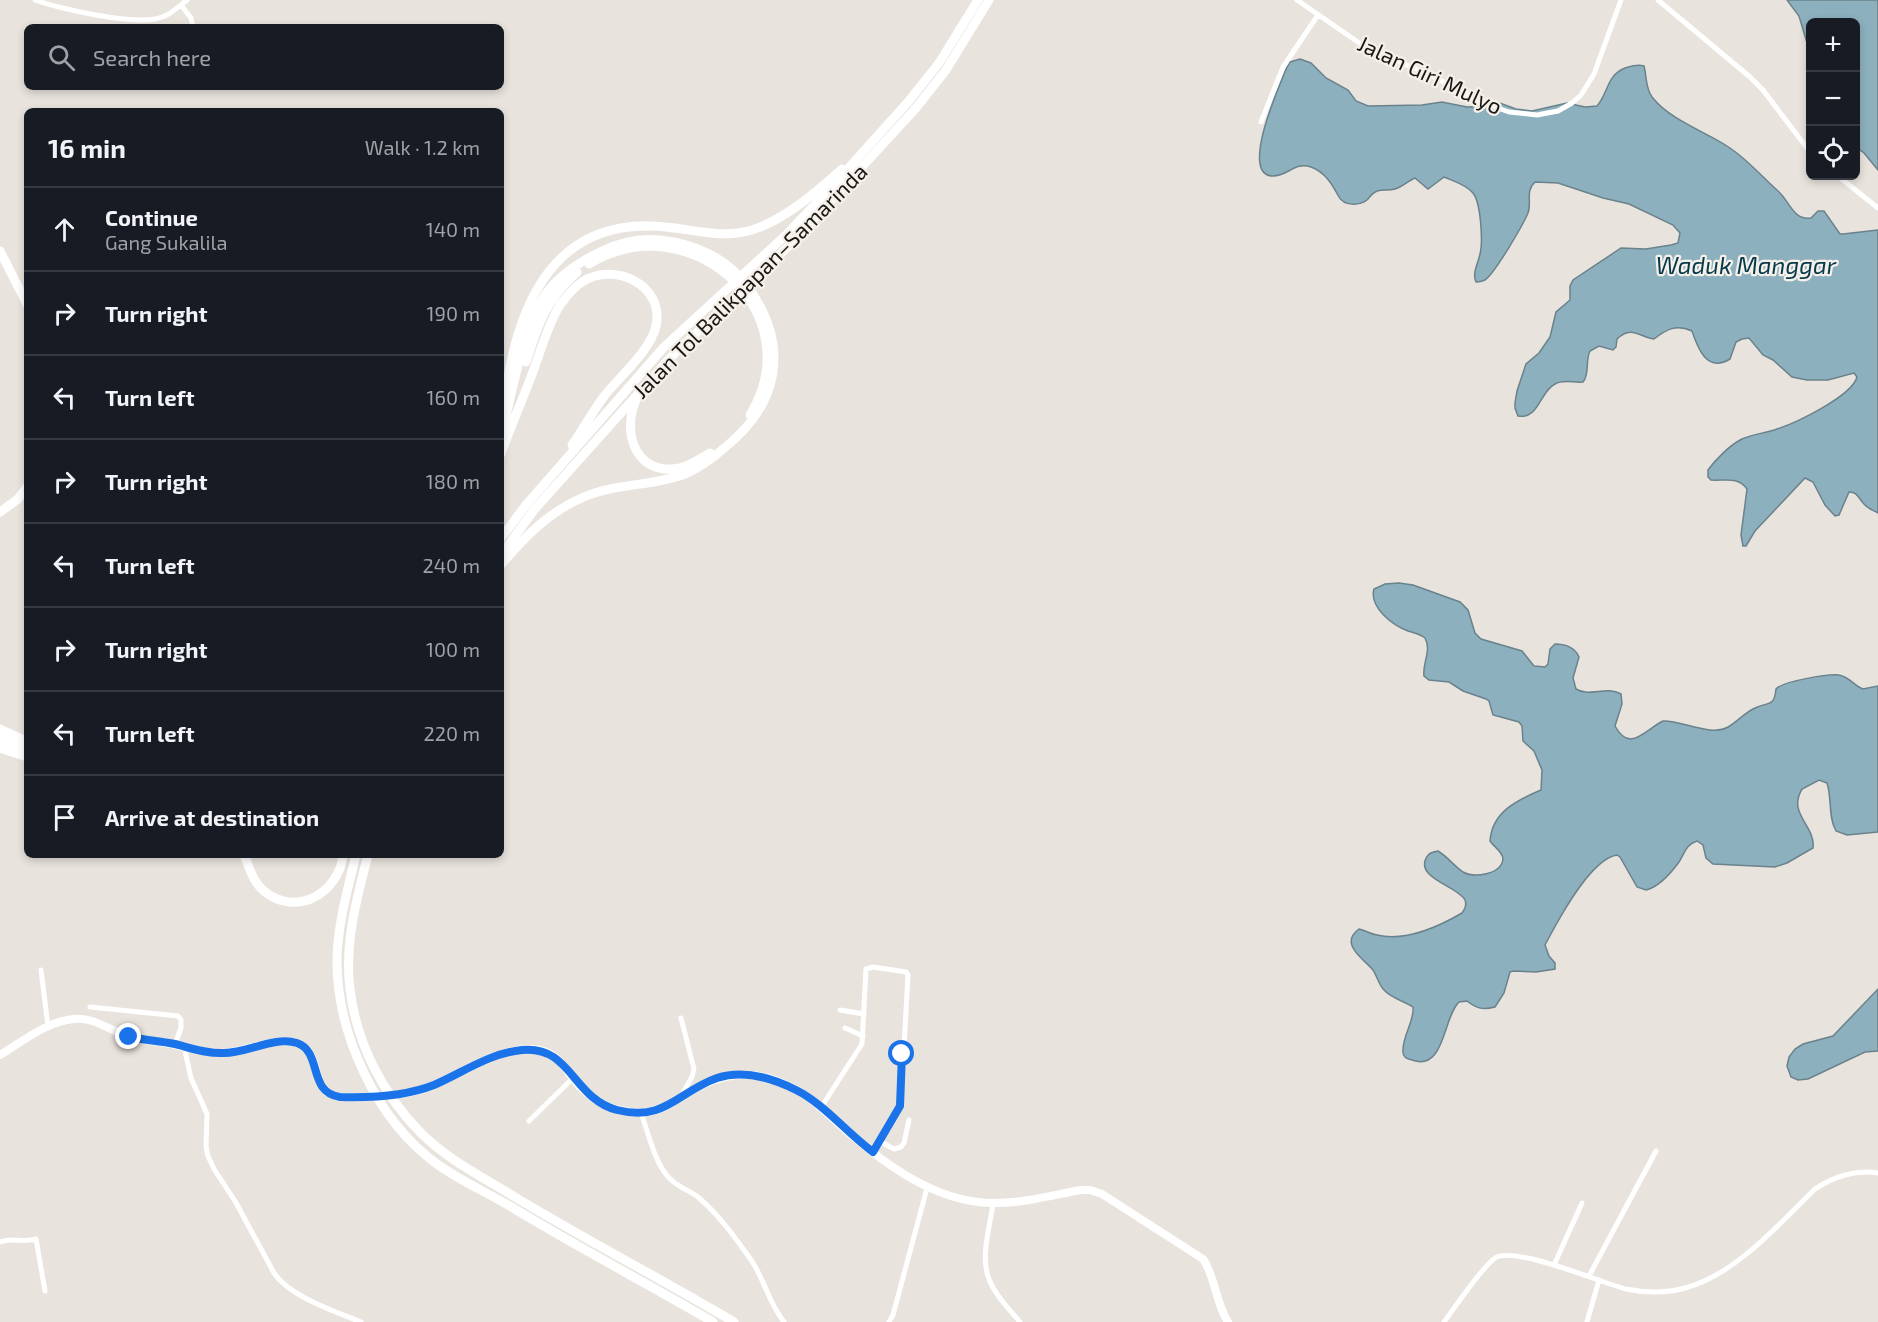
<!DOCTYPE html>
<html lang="en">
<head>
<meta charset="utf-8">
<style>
	:root { --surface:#171b24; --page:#20242c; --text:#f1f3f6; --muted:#9ea1a6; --line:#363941 }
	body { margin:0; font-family:"Exo 2",sans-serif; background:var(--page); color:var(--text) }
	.controls { position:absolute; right:18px; top:18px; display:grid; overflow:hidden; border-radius:9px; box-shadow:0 3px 9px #0003 }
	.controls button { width:54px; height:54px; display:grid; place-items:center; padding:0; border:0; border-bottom:2px solid var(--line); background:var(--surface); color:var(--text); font:30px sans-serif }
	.stop { position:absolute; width:18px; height:18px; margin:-14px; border:4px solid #1a73e8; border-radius:50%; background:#fff }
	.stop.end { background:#1a73e8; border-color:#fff; box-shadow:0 2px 6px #0008 }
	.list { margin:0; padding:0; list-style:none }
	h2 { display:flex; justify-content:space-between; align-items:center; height:78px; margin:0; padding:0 24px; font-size:26px }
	h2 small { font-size:20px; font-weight:400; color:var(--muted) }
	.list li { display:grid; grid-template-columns:39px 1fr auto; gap:18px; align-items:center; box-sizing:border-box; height:84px; padding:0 24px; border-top:2px solid var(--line) }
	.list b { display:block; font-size:22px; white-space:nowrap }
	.list p { margin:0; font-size:20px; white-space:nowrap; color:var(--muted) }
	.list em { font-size:20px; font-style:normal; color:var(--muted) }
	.icon { flex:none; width:33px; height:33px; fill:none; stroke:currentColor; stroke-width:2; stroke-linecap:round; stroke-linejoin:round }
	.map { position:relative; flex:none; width:1878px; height:1322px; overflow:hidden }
	.search { position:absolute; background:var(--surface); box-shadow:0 3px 9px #0003; left:24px; top:24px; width:480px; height:66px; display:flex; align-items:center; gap:15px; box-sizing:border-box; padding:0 21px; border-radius:9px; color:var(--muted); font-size:22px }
	.panel { position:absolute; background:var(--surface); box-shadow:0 3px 9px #0003; left:24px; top:108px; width:480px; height:750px; border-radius:9px }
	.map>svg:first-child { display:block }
	.water { fill:#8db0be; stroke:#6a828b; stroke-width:1.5 }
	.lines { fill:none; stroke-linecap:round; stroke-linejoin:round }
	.street { stroke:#fff; stroke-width:5 }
	.secondary { stroke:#fff; stroke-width:8 }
	.highway { stroke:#fff; stroke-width:9 }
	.route { stroke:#1a73e8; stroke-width:8 }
	.labels { text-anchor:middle; stroke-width:4.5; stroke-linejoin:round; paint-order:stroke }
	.street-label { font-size:22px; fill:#191714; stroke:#f6f0ea }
	.water-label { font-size:24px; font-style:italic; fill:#053a4b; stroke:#f6f0ea }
</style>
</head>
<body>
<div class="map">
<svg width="1878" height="1322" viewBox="0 0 1878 1322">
	<rect width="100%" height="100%" fill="#e9e3dd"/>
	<path class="water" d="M1787 0H1878V170L1864 153 1856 147V22H1810V53L1799 16Z
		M1300 59 1311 63 1326 78 1348 90 1356 101 1368 106 1422 105 1442 102 1467 107 1489 106 1497 102 1516 109 1532 111 1567 103 1585 107 1597 106C1609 92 1606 76 1625 68 1632 66 1637 64 1644 66 1647 77 1645 87 1652 97 1671 121 1705 131 1730 148 1748 160 1761 176 1778 191 1789 200 1793 221 1811 218L1818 211H1824L1840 234H1843L1878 230V513C1873 510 1868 509 1864 504 1858 498 1858 492 1849 492L1839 515 1835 516 1825 505 1813 482 1805 478 1755 531 1746 546H1743L1741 535 1747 489C1738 476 1725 481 1711 480L1708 477V470C1716 459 1730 445 1742 439 1753 434 1766 433 1777 429 1796 423 1852 396 1857 377L1854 373 1828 380H1807L1792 377 1773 360 1763 355 1749 338 1742 339 1736 342 1730 359C1707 373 1698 349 1692 331 1676 324 1667 329 1654 339 1639 337 1632 325 1617 339L1616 347 1613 350 1599 346 1590 351C1585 361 1590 374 1583 382 1574 383 1563 379 1555 384 1540 391 1539 420 1518 416L1515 408V403L1517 391 1526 364 1539 353 1550 337 1556 312 1570 300V286L1573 280 1621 248 1646 249 1671 245 1678 243 1680 233 1673 225 1629 204 1603 198 1558 183 1535 182C1525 191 1532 202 1528 213 1523 225 1495 273 1485 280 1481 282 1480 282 1476 282 1472 273 1478 264 1480 254 1483 242 1481 203 1473 193 1467 185 1453 181 1444 177L1428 189 1415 178C1408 181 1402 187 1395 189 1389 191 1383 189 1377 191 1372 193 1370 197 1367 200 1359 206 1344 206 1339 197 1332 184 1325 172 1311 167 1295 161 1287 177 1272 176 1239 174 1281 82 1287 67L1290 62Z
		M1399 583 1413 585 1460 602 1468 610 1475 633 1481 639 1522 651 1534 666 1545 667 1548 664 1550 649 1555 644C1564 644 1575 647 1579 657L1573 678 1576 689C1590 698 1606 685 1621 694L1622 704 1615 726C1630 754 1646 729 1663 721 1681 720 1711 737 1728 727 1737 722 1744 713 1755 708 1769 701 1774 708 1776 689 1783 681 1828 674 1839 675 1850 677 1854 686 1863 689L1878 686V832L1847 835 1836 831C1828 817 1832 798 1827 783L1819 780 1802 789C1787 814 1816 826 1813 848L1787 863 1775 867 1713 864 1706 858 1703 845 1697 841C1685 845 1685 853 1679 862 1671 873 1658 887 1646 890L1637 887 1620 857 1617 855C1590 859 1557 922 1545 945L1549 956 1555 963V969L1536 972 1513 971 1510 972 1504 993 1495 1007C1483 1010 1477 1009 1467 1001L1459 1002C1443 1017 1445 1072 1412 1060 1407 1059 1403 1057 1403 1052 1402 1036 1415 1020 1413 1007 1404 1001 1391 998 1384 990 1379 985 1377 976 1373 970 1365 960 1338 944 1359 929 1365 930 1370 934 1377 935 1406 942 1438 927 1462 913 1465 909 1467 905 1465 900 1458 886 1416 879 1426 858 1428 853 1433 852 1438 851 1448 857 1454 866 1463 872 1474 878 1501 875 1503 859 1503 852 1493 846 1490 841 1492 812 1517 800 1541 790L1542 770 1534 751 1523 741 1522 726 1519 722 1493 715 1489 701 1486 699 1463 691 1449 682 1429 680 1424 676C1422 663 1432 651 1425 638 1420 634 1414 633 1408 631 1392 625 1369 607 1374 589L1385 584Z
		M1878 989V1051L1865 1052 1808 1079 1798 1080 1791 1077 1787 1066 1789 1057 1795 1049 1803 1044 1833 1036Z"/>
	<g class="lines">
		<path class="street" d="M35 0C60 9 129 24 155 19 168 17 177 8 187 0
			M1297 0 1368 49 1428 74 1487 104 1509 112 1537 115 1558 111 1572 103 1581 95 1594 74 1621 0
			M1658 0 1750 77 1763 90 1810 152
			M181 5 191 18 193 27
			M1261 122 1283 67 1318 15
			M1838 176 1878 208
			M41 970 48 1026
			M90 1007 178 1016 181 1020V1028L175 1044
			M840 1010 864 1014
			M845 1028 863 1036
			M184 1047 191 1078 207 1114 206 1147 208 1156 214 1169 235 1201 274 1273C290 1297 334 1311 361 1322
			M681 1096 692 1077 694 1069 681 1018
			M822 1106 862 1044 866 969 873 967 906 972 908 975 901 1101 898 1112 873 1152
			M641 1113C648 1132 653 1156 665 1173 673 1185 687 1189 698 1197 718 1214 734 1236 749 1257 764 1277 768 1302 784 1322
			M529 1121 573 1078
			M881 1142 894 1149 901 1147 904 1143 909 1120
			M993 1204C990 1226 980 1257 989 1279 995 1295 1009 1309 1020 1322
			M0 1242C12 1237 23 1243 36 1239L45 1291
			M1554 1265 1582 1203
			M1589 1276 1656 1151
			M889 1322 893 1315 927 1188
			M1444 1322C1456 1306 1481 1268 1495 1258 1513 1245 1602 1283 1626 1289 1645 1293 1668 1293 1685 1288 1735 1275 1779 1224 1815 1189 1833 1177 1856 1169 1878 1173
			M1587 1322 1599 1280"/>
		<path class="secondary" d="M0 1055C22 1042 47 1021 74 1019 95 1017 110 1031 130 1037 145 1041 160 1041 175 1045 188 1048 202 1052 216 1053 241 1055 280 1033 301 1045 323 1057 309 1093 340 1097 365 1098 396 1097 421 1090 458 1078 500 1043 540 1050 557 1054 564 1066 573 1079 591 1101 615 1114 644 1112 659 1112 669 1105 681 1097 711 1078 740 1068 775 1080 813 1094 826 1115 855 1138 894 1171 943 1204 996 1203 1025 1203 1053 1195 1081 1190H1090L1102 1194 1203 1259C1216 1278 1215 1302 1228 1322"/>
		<path class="highway" d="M0 251 27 304
			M589 264C689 203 813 312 750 415
			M526 362C538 324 546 299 577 272
			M636 400C621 434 637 477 680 468 690 466 701 458 710 453
			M504 403C515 315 547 222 653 226 687 227 718 240 752 230 786 219 816 192 842 169
			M501 437C511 397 523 328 545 295 559 275 581 261 602 251 619 243 640 238 659 240 693 243 728 258 748 287 791 347 779 405 723 449 712 459 699 468 685 474 654 486 616 483 584 497 550 511 524 537 501 565
			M501 454C510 428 521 403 531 377 540 354 547 326 560 305 566 297 574 287 582 282 614 261 665 285 656 326 651 350 620 376 605 395 593 411 583 429 572 445
			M0 512 18 499 27 487
			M501 538 526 505 664 347 786 235 836 182 908 102 939 63 978 0
			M501 555 534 510 671 357 793 242 916 108 946 70 989 0
			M0 729 20 738 27 744
			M0 739 27 748
			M0 748 27 757
			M244 855C250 868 252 881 264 891 296 918 339 893 343 855
			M356 855C348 888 338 923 337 958 336 1032 376 1120 437 1164 459 1180 484 1191 508 1205 575 1246 645 1282 713 1322
			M368 855C357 897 344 945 350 989 356 1042 383 1095 421 1133 447 1159 479 1175 510 1194 584 1239 660 1278 734 1322"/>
	</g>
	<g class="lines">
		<path class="route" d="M129 1037C144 1040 160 1041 175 1044 191 1048 207 1054 224 1053 248 1053 274 1036 297 1043 323 1052 307 1092 340 1097 370 1098 406 1096 434 1085 462 1073 490 1053 522 1050 571 1045 572 1098 617 1110 666 1122 677 1092 717 1078 744 1069 772 1078 796 1090 824 1104 847 1133 873 1152L900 1106 902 1054"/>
	</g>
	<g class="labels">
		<g class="street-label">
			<text transform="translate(1430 75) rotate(25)" y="8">Jalan Giri Mulyo</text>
			<text transform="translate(750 281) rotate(-45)" y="8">Jalan Tol Balikpapan–Samarinda</text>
		</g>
		<g class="water-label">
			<text x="1746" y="274">Waduk Manggar</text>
		</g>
	</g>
</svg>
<div class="controls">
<button>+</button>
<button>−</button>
<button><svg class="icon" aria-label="locate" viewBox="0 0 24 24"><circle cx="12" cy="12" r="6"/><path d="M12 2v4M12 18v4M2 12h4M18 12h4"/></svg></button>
</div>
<div class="stop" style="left:902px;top:1054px"></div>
<div class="stop end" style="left:129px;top:1037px"></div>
<div class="search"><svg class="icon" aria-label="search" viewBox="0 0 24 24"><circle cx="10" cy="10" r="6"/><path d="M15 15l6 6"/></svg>Search here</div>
<section class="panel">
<h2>16 min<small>Walk · 1.2 km</small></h2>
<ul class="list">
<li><svg class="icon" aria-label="ahead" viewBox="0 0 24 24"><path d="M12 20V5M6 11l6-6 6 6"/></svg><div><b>Continue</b><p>Gang Sukalila</p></div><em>140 m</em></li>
<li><svg class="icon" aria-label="right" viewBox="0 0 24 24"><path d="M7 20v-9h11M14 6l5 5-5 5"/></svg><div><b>Turn right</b></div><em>190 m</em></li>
<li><svg class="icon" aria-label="left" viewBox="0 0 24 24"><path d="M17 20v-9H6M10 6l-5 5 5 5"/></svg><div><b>Turn left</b></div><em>160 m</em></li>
<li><svg class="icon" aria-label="right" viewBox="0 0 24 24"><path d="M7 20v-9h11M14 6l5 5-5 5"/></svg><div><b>Turn right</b></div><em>180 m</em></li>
<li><svg class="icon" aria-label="left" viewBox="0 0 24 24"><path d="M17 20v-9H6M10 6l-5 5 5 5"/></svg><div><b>Turn left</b></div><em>240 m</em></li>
<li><svg class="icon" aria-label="right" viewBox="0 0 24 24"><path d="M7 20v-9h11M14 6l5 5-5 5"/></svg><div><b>Turn right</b></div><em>100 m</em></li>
<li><svg class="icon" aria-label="left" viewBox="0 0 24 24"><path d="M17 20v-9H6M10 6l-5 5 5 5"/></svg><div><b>Turn left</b></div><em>220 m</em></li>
<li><svg class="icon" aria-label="arrive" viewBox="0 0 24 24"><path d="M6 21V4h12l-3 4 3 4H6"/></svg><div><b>Arrive at destination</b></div></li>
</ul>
</section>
</div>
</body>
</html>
